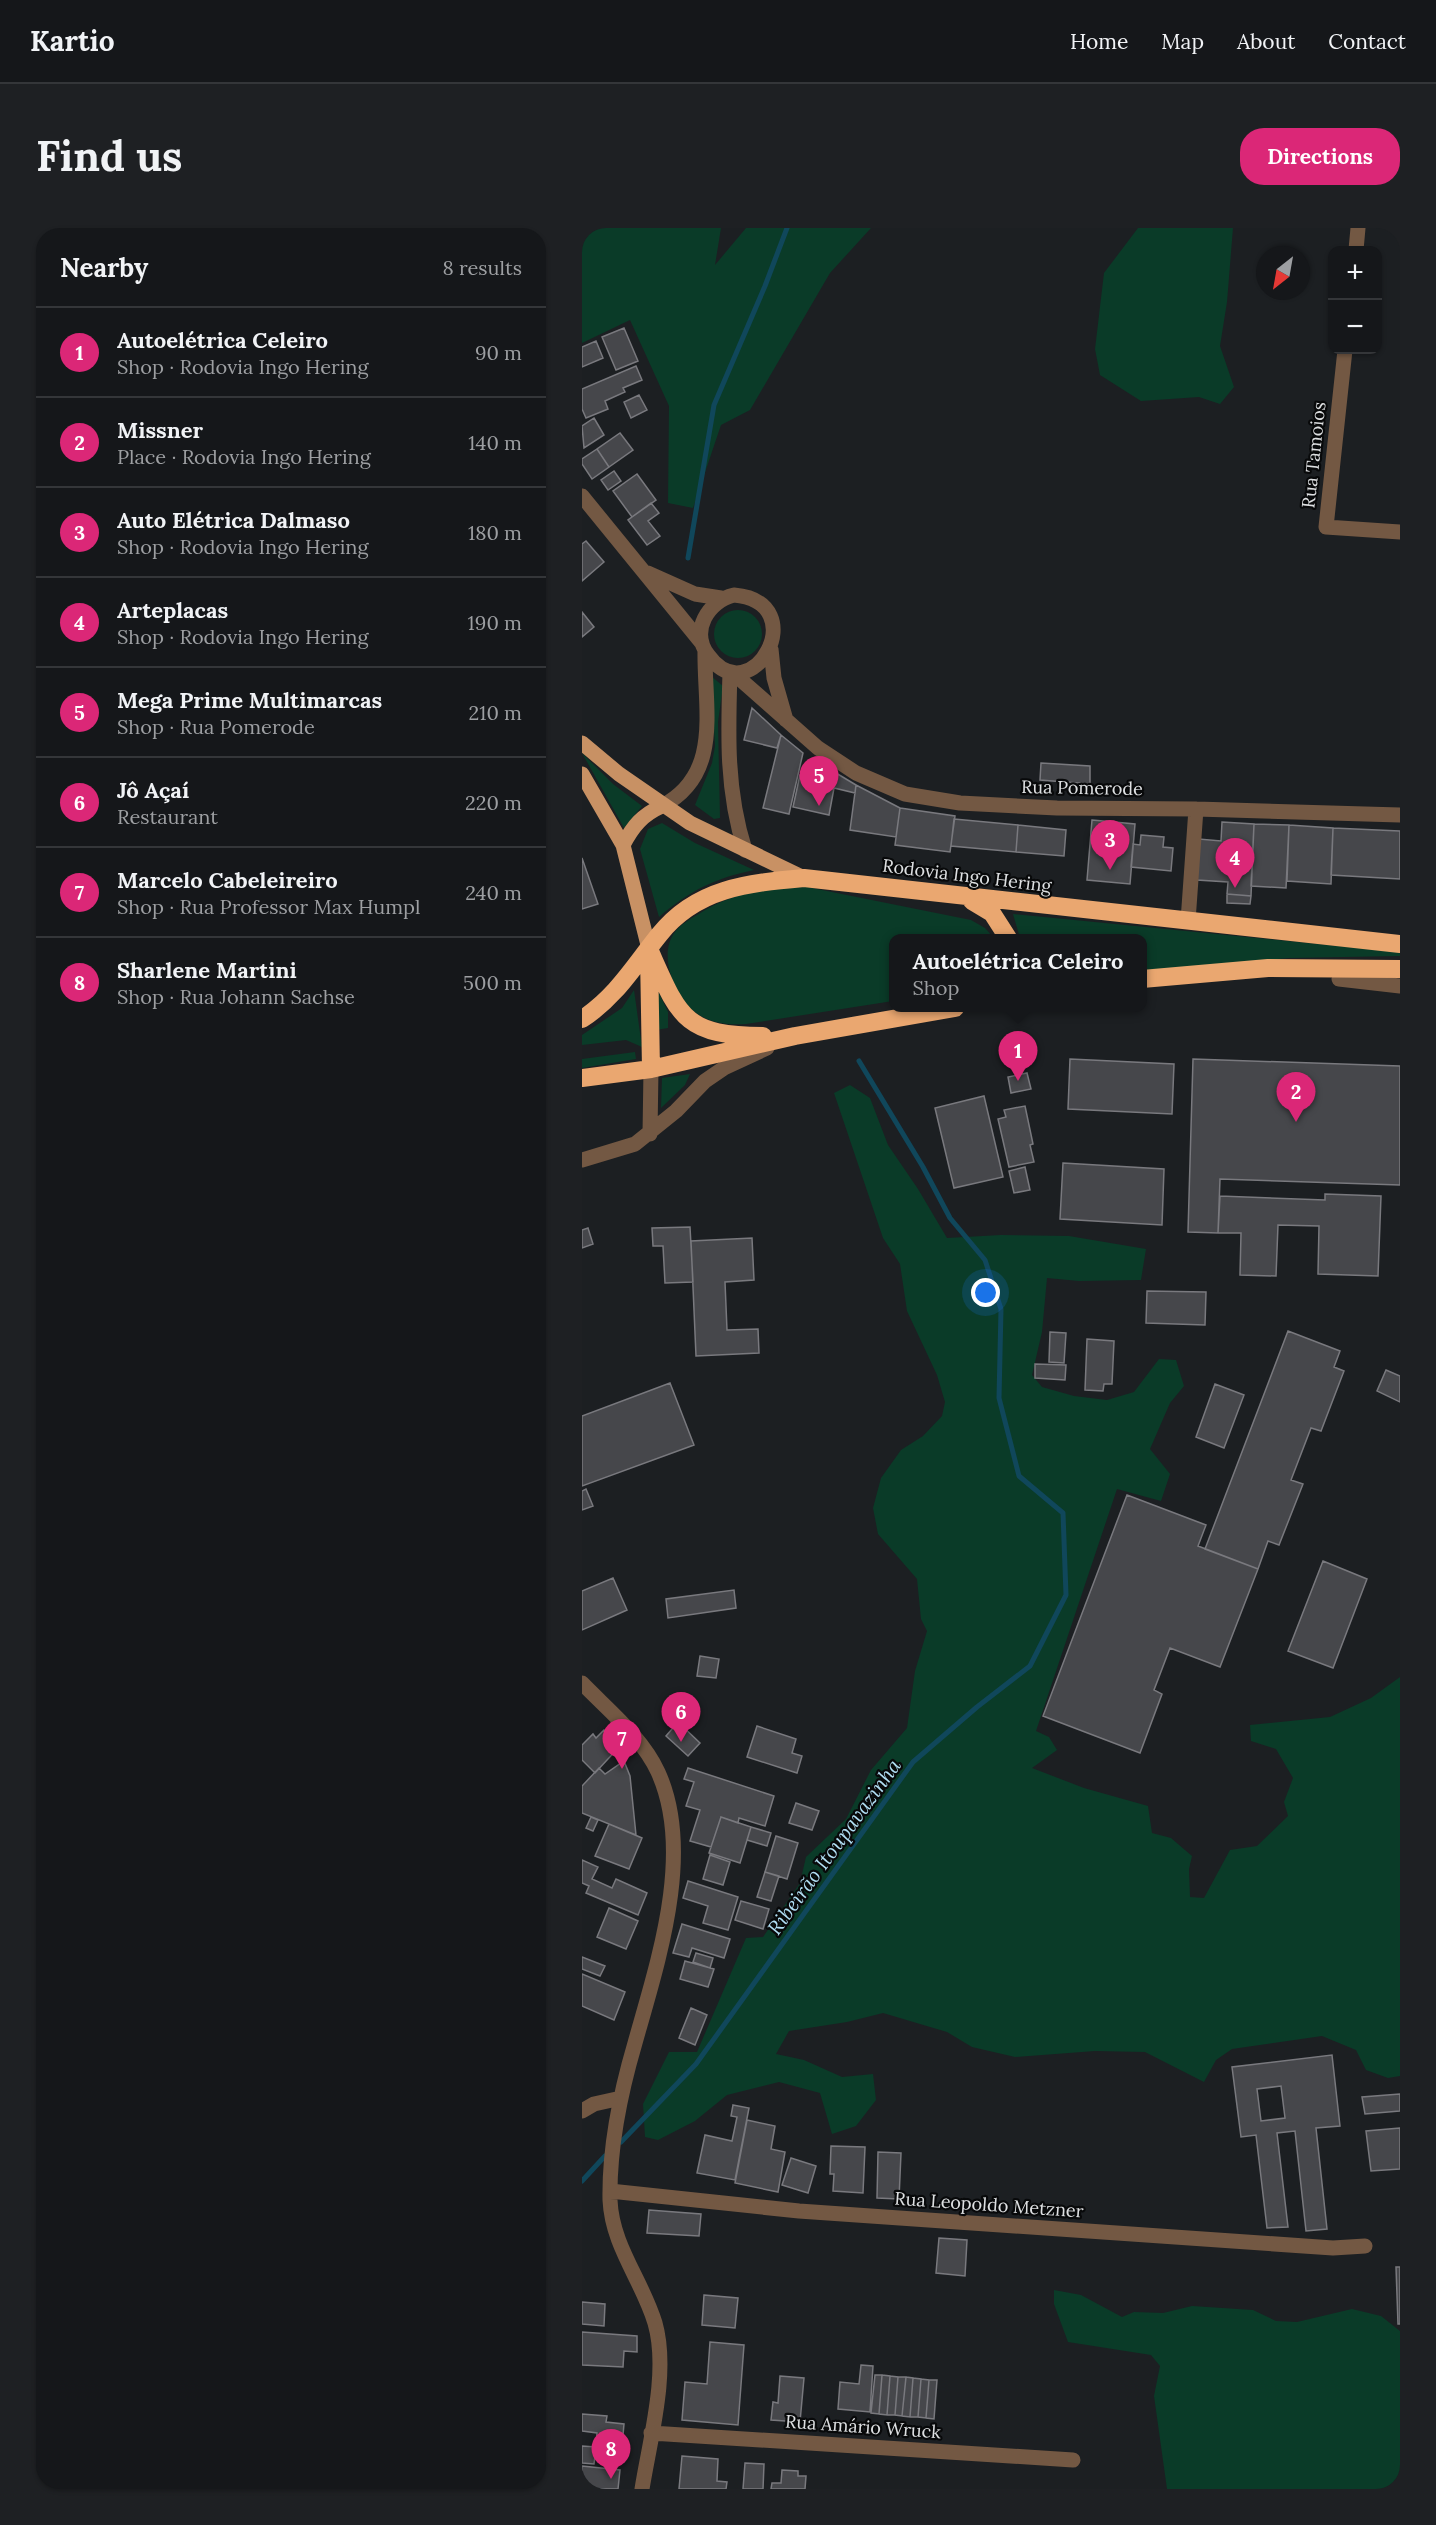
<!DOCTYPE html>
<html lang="en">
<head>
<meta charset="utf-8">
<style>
	:root { --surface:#15171a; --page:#1e2023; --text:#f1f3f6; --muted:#9d9fa2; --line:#343639; --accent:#db2777 }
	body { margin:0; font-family:Lora,serif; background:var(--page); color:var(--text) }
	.controls { position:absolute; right:18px; top:18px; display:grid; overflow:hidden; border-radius:12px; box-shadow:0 2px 4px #0004 }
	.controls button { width:54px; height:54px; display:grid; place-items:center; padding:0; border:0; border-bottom:2px solid var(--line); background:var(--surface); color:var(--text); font:30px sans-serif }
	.compass { position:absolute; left:674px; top:18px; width:54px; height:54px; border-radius:50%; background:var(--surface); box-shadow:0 2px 4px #0004; rotate:211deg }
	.you { position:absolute; left:404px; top:1065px; width:21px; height:21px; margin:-15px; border:4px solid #fff; border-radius:50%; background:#1a73e8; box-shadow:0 0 0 9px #1a73e833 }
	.badge { display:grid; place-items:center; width:39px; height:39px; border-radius:50%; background:var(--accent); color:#fff; font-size:20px; font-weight:700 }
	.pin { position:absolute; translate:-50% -50px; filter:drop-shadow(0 2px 3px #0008) }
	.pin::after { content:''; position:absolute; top:32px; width:21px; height:18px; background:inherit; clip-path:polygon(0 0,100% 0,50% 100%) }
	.popup { position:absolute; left:307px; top:706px; width:258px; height:78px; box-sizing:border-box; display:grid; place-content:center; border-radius:12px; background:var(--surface); filter:drop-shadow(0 2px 4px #0005); font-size:20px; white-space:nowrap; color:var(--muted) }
	.popup b { font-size:22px; color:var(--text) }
	.popup::after { content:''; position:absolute; left:50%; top:100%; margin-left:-12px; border:12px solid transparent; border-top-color:var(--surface) }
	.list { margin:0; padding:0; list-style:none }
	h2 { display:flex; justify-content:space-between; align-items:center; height:78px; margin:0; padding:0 24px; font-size:26px }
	h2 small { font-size:20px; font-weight:400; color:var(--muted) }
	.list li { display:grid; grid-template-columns:39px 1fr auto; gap:18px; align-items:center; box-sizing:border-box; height:90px; padding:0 24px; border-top:2px solid var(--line) }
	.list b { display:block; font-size:22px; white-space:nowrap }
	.list p { margin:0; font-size:20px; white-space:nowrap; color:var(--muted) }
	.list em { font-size:20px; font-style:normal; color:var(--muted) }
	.map { position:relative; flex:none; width:818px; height:2261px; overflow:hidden; border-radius:24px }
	header { display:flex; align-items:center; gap:36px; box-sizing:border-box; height:84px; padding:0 30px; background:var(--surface); border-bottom:2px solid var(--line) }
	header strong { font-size:28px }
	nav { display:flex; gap:33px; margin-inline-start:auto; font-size:21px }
	.intro { display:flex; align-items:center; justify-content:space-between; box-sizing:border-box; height:144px; padding:0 36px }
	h1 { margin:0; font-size:42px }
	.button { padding:15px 27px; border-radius:24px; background:var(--accent); color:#fff; font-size:21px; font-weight:700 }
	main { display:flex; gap:36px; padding:0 36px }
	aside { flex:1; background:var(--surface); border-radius:24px; box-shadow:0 2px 4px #0004 }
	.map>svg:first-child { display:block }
	.green { fill:#0a3b28 }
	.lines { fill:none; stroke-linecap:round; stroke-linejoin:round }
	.stream { stroke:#10475b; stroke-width:5 }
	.building { fill:#46474b; stroke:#79797e; stroke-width:1.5; fill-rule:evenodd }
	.minor { stroke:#735843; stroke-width:15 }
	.major { stroke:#c89164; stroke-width:15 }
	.highway { stroke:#eaa770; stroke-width:18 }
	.labels { text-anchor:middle; stroke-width:4.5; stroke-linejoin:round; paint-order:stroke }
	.street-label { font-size:18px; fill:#dee0e2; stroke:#08090a }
	.water-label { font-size:20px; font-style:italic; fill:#b1def3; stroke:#08090a }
</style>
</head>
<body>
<header>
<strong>Kartio</strong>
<nav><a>Home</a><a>Map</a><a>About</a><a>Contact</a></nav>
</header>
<div class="intro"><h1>Find us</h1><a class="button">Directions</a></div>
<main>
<aside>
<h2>Nearby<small>8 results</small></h2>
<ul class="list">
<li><span class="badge">1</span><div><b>Autoelétrica Celeiro</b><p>Shop · Rodovia Ingo Hering</p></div><em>90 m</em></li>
<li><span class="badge">2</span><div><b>Missner</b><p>Place · Rodovia Ingo Hering</p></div><em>140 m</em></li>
<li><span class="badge">3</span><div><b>Auto Elétrica Dalmaso</b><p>Shop · Rodovia Ingo Hering</p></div><em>180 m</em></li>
<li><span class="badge">4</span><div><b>Arteplacas</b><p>Shop · Rodovia Ingo Hering</p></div><em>190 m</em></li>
<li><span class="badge">5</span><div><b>Mega Prime Multimarcas</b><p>Shop · Rua Pomerode</p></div><em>210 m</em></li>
<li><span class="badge">6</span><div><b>Jô Açaí</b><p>Restaurant</p></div><em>220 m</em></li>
<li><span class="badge">7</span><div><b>Marcelo Cabeleireiro</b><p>Shop · Rua Professor Max Humpl</p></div><em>240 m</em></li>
<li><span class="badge">8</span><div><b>Sharlene Martini</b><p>Shop · Rua Johann Sachse</p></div><em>500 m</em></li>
</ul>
</aside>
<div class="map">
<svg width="818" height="2261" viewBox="0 0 818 2261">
	<rect width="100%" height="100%" fill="#1c1f22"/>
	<path class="green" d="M0 0H139L133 37 164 0H289L248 45 168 182 139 197 111 280 86 275 87 178 48 92 0 115Z
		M556 0H651L645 74 638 118 652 159 638 176 617 169 559 173 518 147 513 121 522 45Z
		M132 406a24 24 0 1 1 48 0a24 24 0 1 1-48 0Z
		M129 448 141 458 136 494 138 590 132 591 113 577 130 535 133 518Z
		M0 525 31 556 60 578 42 600Z
		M80 595 113 615 172 642C131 651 109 662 77 689L58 621 66 601Z
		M225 659 389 692 403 700 412 710H312L311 773 164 796C149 797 133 796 119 788 95 775 74 728 93 704 98 697 108 691 115 687 150 664 184 660 225 659Z
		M431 686 818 724V728L707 730 561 743 560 710H438Z
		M74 759 86 784V800L74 802Z
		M52 762 60 819 44 812 0 817V807L40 780Z
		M53 824 54 831 0 840V831Z
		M108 846 103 857 79 880 80 850Z
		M268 857 288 870 306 917 336 961 365 1010 419 1007 487 1008 564 1021 559 1052 497 1053 465 1050 460 1104 450 1147 460 1159 492 1168 525 1172 552 1164 577 1131 594 1132 602 1158 588 1175 568 1221 588 1246 579 1273 535 1261 454 1503 467 1509 475 1522 450 1540 502 1560 566 1578 570 1605 589 1610 610 1628 607 1641 608 1669 622 1670 648 1622 675 1618 706 1588 702 1574 711 1550 694 1521 669 1513 668 1497 748 1489 789 1470 818 1449V1848L806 1850 784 1842 774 1822 740 1808 650 1821 634 1832 622 1854 563 1824 513 1823 433 1829 390 1819 365 1804 301 1785 265 1794 207 1803 194 1826 222 1832 260 1849 291 1846 294 1872 274 1898 250 1906 238 1865 197 1854 145 1867 113 1893 76 1912 63 1909 61 1876 87 1824H115L164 1710 181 1709 218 1655 224 1629 264 1591 289 1542 325 1500 333 1443 345 1403 339 1391 335 1351 296 1306 291 1280 299 1250 319 1222 341 1208 360 1188 363 1174 355 1147 325 1083 318 1036 301 1010 252 865Z
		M472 2062 499 2067 540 2089 552 2084 581 2085 610 2078 671 2082 694 2093 715 2094 770 2081 799 2088 818 2103V2261H585L572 2168 578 2138 569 2127 486 2114 472 2076Z"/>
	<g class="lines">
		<path class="stream" d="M106 330 132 177 183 58 205 0
			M39 1914 114 1836 331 1534 395 1479 448 1438 484 1367 481 1285 437 1248 417 1170 419 1081 403 1032 368 990 341 939 277 833
			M0 1953 23 1928"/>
	</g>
	<path class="building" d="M42 100 56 133 34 142 20 109Z
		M14 113 21 130 0 139V119Z
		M54 138 60 152 41 160 43 164 23 173 26 181 4 190 0 181V161Z
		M57 167 65 182 49 190 42 174Z
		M12 190 22 207 2 220 0 198Z
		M38 205 51 222 27 239 15 221Z
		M15 221 27 239 10 251 0 236V231Z
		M32 243 39 253 26 262 19 252Z
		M55 246 74 272 50 289 31 263Z
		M69 275 77 285 66 293 78 308 65 317 46 292Z
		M4 313 22 334 0 353V316Z
		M0 384 12 399 0 409Z
		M170 480 199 507 195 520 162 512Z
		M199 507 221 525 207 586 181 580Z
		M459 535 508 538V556L458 552Z
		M244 539 274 557 273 565 252 560 247 587 211 579 218 547 242 553Z
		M274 557 318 580 314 609 268 602Z
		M318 580 373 588 368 624 313 617Z
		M372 591 436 597 434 624 369 618Z
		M510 592 553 596 548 656 505 652Z
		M640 594 672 596 669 668 645 666 646 654 615 652 617 611 639 613Z
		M672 596 707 597 704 660 669 658Z
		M436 597 484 602 482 628 434 624Z
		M707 597 751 600 749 656 705 653Z
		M751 600 818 603V651L749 647Z
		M559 607 582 609 581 619 591 620 589 643 549 639 551 616 558 617Z
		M0 630 16 676 0 681Z
		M645 666 669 668 668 676 645 675Z
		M488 831 592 836 590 886 486 881Z
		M611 831 818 838V957L638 951 636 1005 606 1004Z
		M445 845 449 861 429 865 426 849Z
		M402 868 421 949 372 960 353 880Z
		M443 878 451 916 448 917 452 934 427 939 416 891 424 889 422 882Z
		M481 935 582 941 580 997 478 991Z
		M443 939 448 962 432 965 427 943Z
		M743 966 799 968 796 1048 736 1046 737 998 696 997 694 1048 658 1047 659 1005H636L638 968 743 972Z
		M108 999 111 1054 83 1055 81 1018H71L70 1000Z
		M6 1000 11 1016 0 1020V1002Z
		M170 1010 172 1052 143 1054 145 1102 176 1101 177 1125 114 1128 109 1013Z
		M565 1063 624 1064 623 1097 564 1095Z
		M706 1103 758 1123 752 1139 762 1143 739 1203 729 1200 709 1252 721 1256 697 1317 686 1313 676 1341 623 1321Z
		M468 1104 484 1105 482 1135 467 1134Z
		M505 1111 532 1113 530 1156H522L521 1163 503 1162Z
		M453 1136 484 1137 483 1152 453 1150Z
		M804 1142 818 1148V1174L795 1163Z
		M88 1155 112 1217 0 1258V1188Z
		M633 1156 662 1167 642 1220 614 1209Z
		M4 1261 11 1278 0 1282V1263Z
		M545 1267 624 1297 616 1318 676 1341 638 1439 588 1420 572 1462 580 1466 558 1525 461 1488Z
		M741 1333 785 1351 751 1440 706 1423Z
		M31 1350 45 1382 0 1402V1363Z
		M152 1362 154 1380 86 1390 84 1371Z
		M118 1428 137 1431 134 1450 115 1448Z
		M96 1494 118 1515 106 1528 84 1508Z
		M175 1498 214 1511 210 1525 220 1528 215 1545 165 1529Z
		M22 1502 38 1518 13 1545 0 1532V1517L11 1506 14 1510Z
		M42 1533 48 1548 54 1607 0 1585V1558L17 1540 23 1546Z
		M106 1540 192 1568 183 1598 157 1590 156 1595 139 1589 129 1619 108 1613 118 1582 104 1578 112 1554 102 1551Z
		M214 1575 237 1583 230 1602 207 1595Z
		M9 1589 16 1592 11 1603 4 1600Z
		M139 1589 169 1599 158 1635 127 1625Z
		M27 1596 60 1610 47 1641 13 1628Z
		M169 1599 189 1605 185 1618 165 1612Z
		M194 1608 216 1615 205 1651 183 1644Z
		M128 1627 148 1634 141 1657 121 1651Z
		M0 1632 16 1639 10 1651 30 1660 34 1651 65 1665 56 1687 4 1665 7 1658 0 1655Z
		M183 1644 197 1648 189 1673 175 1669Z
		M106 1653 156 1669 146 1702 121 1695 126 1678 101 1670Z
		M159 1673 187 1681 181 1701 153 1692Z
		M27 1680 56 1693 44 1721 15 1709Z
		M100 1696 148 1711 142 1730 110 1720 107 1729 91 1725Z
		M114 1725 131 1730 128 1740 111 1734Z
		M0 1729 23 1738 18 1748 0 1741Z
		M103 1733 132 1741 126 1759 98 1751Z
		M0 1746 43 1764 32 1792 0 1778Z
		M109 1780 125 1787 113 1817 97 1810Z
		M750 1827 758 1898 734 1900 745 2001 724 2003 713 1903 695 1905 706 1999 685 2000 674 1907 659 1909 650 1839ZM699 1858 703 1890 679 1893 675 1861Z
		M818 1866V1883L783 1886 780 1869Z
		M151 1877 167 1880 153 1952 115 1945 123 1907 150 1913 155 1889 149 1888Z
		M165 1892 193 1898 189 1921 203 1924 196 1964 153 1955Z
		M818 1900V1941L789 1943 784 1903Z
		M249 1918 283 1919 281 1965 251 1963 252 1946H248Z
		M296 1924 319 1925 317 1971 295 1970Z
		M209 1930 234 1938 226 1965 200 1957Z
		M67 1982 119 1986 117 2008 65 2005Z
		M357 2010 385 2012 383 2048 354 2045Z
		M814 2039H818V2096H816Z
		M122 2067 156 2070 153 2100 120 2097Z
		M0 2074 23 2076 22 2098 0 2096Z
		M0 2104 55 2108V2124L42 2123 41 2139 0 2137Z
		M128 2114 162 2117 156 2197 100 2192 103 2154 125 2156Z
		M279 2137 291 2138 288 2184 256 2181 258 2154 277 2156Z
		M293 2147H300L297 2186 289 2185Z
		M300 2147 308 2148 305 2187 297 2186Z
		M198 2148 222 2150 218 2194 189 2192 191 2174 196 2175Z
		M308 2148 316 2149 313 2187H305Z
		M316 2149H324L320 2188 313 2187Z
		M324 2149 331 2150 328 2189 320 2188Z
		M331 2150 339 2151 336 2189H328Z
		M339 2151 347 2152 344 2190 336 2189Z
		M347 2152H355L352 2191 344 2190Z
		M0 2186 25 2188 24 2194 42 2196 39 2230 13 2228 12 2236 0 2235V2218L14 2219 15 2205 0 2203Z
		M100 2228 136 2231 135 2253 145 2254 144 2261H97Z
		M163 2235 182 2236 181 2261H161Z
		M0 2238 38 2242 36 2261H0Z
		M200 2242 216 2243V2248H224L223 2261H189L190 2255H199Z"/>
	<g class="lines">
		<path class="minor" d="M774 22 776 0
			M763 122 744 299 818 304
			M0 268 119 414
			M66 345 113 366 139 370
			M152 367C233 374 170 488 126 427 108 403 126 373 152 367Z
			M189 421 192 450 204 492
			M148 444C146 506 144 563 163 622
			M151 445 236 520 274 545 323 566 378 575 475 580 614 581 818 587
			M80 578C141 546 122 480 123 423
			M606 693 614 581
			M757 751 818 758
			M68 906 69 841
			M0 932 53 916 94 883 123 853 142 840 185 820
			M0 1455C26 1482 60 1509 76 1544 113 1625 75 1736 53 1815 38 1866 27 1919 28 1972 30 2018 60 2052 73 2095 87 2144 68 2211 60 2261
			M0 1883 12 1876 39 1870
			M28 1963 217 1983 751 2020 783 2018
			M69 2205 491 2232"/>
		<path class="major" d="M0 515 37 546 108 595 222 650
			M0 546 41 617 67 721
			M41 617C51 598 60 587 80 578"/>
		<path class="highway" d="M390 673 410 685 426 710
			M67 721C97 788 101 808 181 808
			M67 726 69 841
			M560 751 686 740 818 741
			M0 791C34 769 52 738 77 707 114 660 166 655 222 650L818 716
			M0 850 69 841 213 808 373 780"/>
	</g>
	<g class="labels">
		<g class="street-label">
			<text transform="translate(732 227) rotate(-84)" y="6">Rua Tamoios</text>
			<text transform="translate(500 560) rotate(1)" y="6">Rua Pomerode</text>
			<text transform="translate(385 648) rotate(7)" y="6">Rodovia Ingo Hering</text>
			<text transform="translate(407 1977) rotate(4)" y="6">Rua Leopoldo Metzner</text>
			<text transform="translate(281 2199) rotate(4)" y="6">Rua Amário Wruck</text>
		</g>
		<g class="water-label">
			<text transform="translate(252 1619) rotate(-54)" y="7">Ribeirão Itoupavazinha</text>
		</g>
	</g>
</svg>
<div class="controls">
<button>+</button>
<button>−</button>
</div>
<svg class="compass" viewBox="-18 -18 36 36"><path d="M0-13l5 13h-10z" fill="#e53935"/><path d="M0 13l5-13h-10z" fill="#9d9fa2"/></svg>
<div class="you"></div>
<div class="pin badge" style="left:436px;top:853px">1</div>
<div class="popup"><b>Autoelétrica Celeiro</b>Shop</div>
<div class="pin badge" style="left:714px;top:894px">2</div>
<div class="pin badge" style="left:528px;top:642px">3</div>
<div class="pin badge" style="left:653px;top:660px">4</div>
<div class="pin badge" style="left:237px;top:578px">5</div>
<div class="pin badge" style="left:99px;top:1514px">6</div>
<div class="pin badge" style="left:40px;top:1541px">7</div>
<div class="pin badge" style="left:29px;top:2251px">8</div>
</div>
</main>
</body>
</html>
